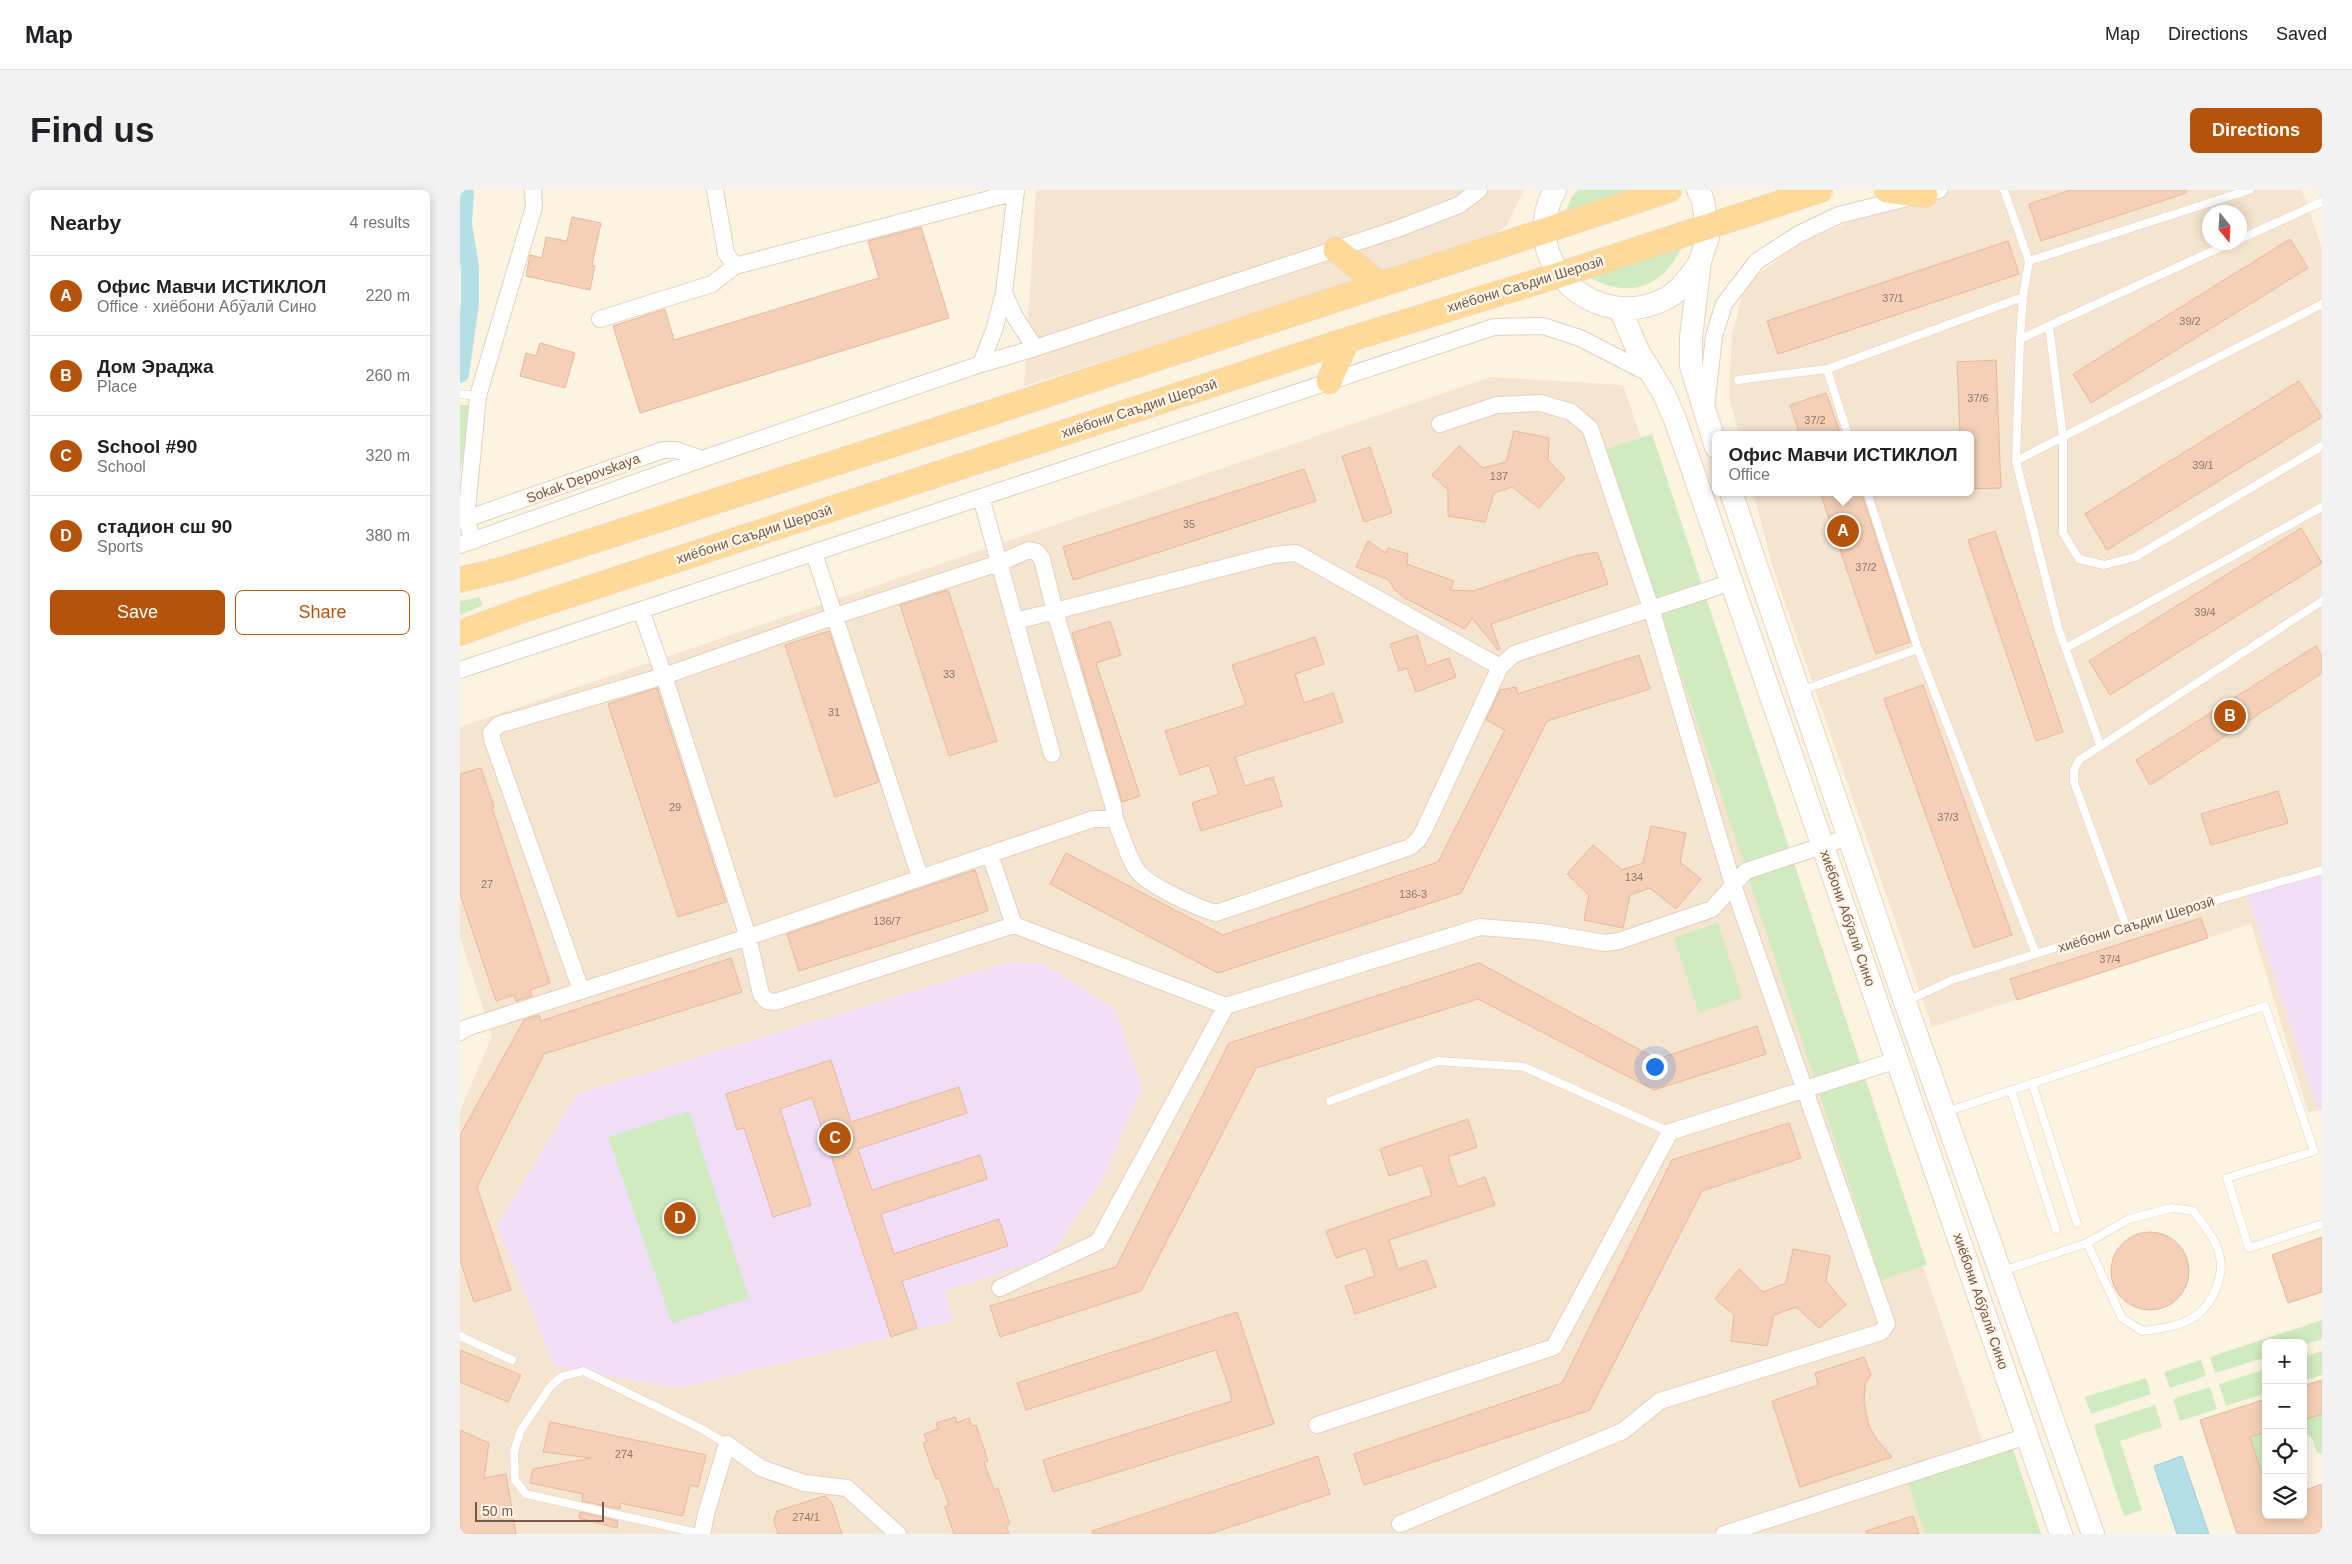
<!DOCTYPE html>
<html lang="en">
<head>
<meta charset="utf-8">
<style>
	:root { --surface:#fff; --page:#f2f2f2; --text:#202124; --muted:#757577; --line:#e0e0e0; --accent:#b45309 }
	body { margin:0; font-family:Helvetica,sans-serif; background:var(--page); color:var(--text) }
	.controls { position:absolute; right:15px; bottom:15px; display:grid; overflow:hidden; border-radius:8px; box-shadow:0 2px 12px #0003 }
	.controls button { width:45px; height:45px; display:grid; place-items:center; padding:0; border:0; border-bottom:1px solid var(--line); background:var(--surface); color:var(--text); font:25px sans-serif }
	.compass { position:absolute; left:1742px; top:15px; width:45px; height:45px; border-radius:50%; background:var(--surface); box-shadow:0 2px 12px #0003; rotate:162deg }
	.scale { position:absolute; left:15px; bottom:12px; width:129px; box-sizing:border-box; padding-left:5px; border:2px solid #755847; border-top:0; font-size:14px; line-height:18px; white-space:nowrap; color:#755847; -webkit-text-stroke:4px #fff6e8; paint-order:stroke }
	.you { position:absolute; left:1194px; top:876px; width:18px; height:18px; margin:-12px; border:4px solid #fff; border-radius:50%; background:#1a73e8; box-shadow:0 0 0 8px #1a73e833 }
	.badge { display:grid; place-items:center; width:32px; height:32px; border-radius:50%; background:var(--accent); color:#fff; font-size:16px; font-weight:700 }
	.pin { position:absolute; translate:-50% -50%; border:2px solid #fff; box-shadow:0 1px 5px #0006 }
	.popup { position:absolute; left:1252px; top:241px; width:262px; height:65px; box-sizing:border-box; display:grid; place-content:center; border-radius:8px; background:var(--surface); filter:drop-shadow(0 1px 4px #0005); font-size:16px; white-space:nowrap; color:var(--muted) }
	.popup b { font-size:19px; color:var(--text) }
	.popup::after { content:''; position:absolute; left:50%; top:100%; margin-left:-10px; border:10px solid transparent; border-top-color:var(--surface) }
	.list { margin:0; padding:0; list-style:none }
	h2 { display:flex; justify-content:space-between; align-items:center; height:65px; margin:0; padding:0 20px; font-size:21px }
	h2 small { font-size:16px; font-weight:400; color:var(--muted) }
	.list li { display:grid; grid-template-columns:32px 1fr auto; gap:15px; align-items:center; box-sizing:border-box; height:80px; padding:0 20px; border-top:1px solid var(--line) }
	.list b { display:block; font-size:19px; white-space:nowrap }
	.list p { margin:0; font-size:16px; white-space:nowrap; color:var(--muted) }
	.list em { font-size:16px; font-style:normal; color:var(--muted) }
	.actions { display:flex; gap:10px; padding:15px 20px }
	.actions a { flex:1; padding:11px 0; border:1px solid var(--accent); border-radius:8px; text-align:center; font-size:18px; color:var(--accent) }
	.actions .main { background:var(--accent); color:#fff }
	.icon { flex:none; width:28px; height:28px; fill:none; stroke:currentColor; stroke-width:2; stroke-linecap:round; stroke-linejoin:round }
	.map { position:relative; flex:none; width:1862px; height:1344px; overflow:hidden; border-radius:8px }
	header { display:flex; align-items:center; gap:30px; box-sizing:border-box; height:70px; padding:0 25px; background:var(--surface); border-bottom:1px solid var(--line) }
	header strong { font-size:24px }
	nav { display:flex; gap:28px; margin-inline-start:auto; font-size:18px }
	.intro { display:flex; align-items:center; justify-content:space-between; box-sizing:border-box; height:120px; padding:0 30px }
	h1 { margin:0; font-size:35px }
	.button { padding:12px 22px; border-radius:8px; background:var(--accent); color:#fff; font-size:18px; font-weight:700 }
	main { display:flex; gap:30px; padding:0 30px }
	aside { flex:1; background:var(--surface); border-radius:8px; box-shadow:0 2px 12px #0003 }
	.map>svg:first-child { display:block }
	.residential { fill:#f5e4cf; fill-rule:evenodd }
	.education { fill:#f0def9 }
	.green { fill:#d0ebbf }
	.water { fill:#b5dfe7; stroke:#9bcfd9 }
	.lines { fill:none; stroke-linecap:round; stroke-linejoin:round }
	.canal { stroke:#b5dfe7; stroke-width:18 }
	.building { fill:#f4d0b8; stroke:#e7b798 }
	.service-casing { stroke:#e2cfbd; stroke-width:9 }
	.minor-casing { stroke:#e2cfbd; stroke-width:18 }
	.secondary-casing { stroke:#e9d2bc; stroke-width:24 }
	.primary-casing { stroke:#ded7d3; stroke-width:26 }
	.service { stroke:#fff; stroke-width:8 }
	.minor { stroke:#fff; stroke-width:16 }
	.secondary { stroke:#fff; stroke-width:22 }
	.primary { stroke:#ffd997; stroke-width:25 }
	.labels { text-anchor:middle; stroke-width:5; stroke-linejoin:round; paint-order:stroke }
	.number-label { font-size:11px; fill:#957663 }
	.street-label { font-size:14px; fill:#755847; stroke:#fff6e8 }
</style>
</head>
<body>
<header>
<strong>Map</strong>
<nav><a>Map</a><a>Directions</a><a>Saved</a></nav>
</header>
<div class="intro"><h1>Find us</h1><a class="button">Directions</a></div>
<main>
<aside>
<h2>Nearby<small>4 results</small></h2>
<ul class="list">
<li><span class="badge">A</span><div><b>Офис Мавчи ИСТИКЛОЛ</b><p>Office · хиёбони Абӯалӣ Сино</p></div><em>220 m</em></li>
<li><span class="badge">B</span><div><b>Дом Эраджа</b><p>Place</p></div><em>260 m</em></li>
<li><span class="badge">C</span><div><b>School #90</b><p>School</p></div><em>320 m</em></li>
<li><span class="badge">D</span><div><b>стадион сш 90</b><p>Sports</p></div><em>380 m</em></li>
</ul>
<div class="actions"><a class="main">Save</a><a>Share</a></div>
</aside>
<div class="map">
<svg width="1862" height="1344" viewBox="0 0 1862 1344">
	<rect width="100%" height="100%" fill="#fdf3e1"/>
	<path class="residential" d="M576 0H1064L1047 35 1021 53 564 196Z
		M1467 0H1842L1862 58V920L1848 922 1791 734 1472 837 1313 378 1293 302H1510V245H1279L1269 206 1272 145 1285 95 1339 53ZM1750 22H1780V52H1750Z
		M1031 187 1163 195 1554 1344H0V921L32 846 0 747V537Z"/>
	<path class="education" d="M1862 678V919L1859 920 1787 703Z
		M550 772 583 774 655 819 682 898 641 992 588 1068 485 1101 493 1130 423 1149 219 1198 94 1176 37 1035 117 904Z"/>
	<path class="green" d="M1118 0H1177L1105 24 1111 8Z
		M1223 55C1204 98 1168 110 1127 86Z
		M0 215H13L0 281Z
		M1192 244 1467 1075 1421 1090 1147 259Z
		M19 407 23 415 0 425V411Z
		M1258 733 1282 808 1239 823 1214 748Z
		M229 921 289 1108 212 1133 148 947Z
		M1862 1130V1149L1843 1155V1153H1806V1167L1755 1183 1750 1167Z
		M1862 1161V1185L1843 1191V1167Z
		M1741 1170 1746 1186 1710 1198 1704 1182Z
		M1806 1179V1203L1766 1216 1759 1194Z
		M1686 1188 1691 1204 1631 1224 1625 1207Z
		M1750 1197 1757 1219 1720 1231 1713 1209Z
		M1695 1215 1702 1237 1660 1251 1682 1320 1664 1326 1634 1235Z
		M1862 1223V1264L1857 1263 1852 1248 1843 1242V1229Z
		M1806 1241V1285H1801L1789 1247Z
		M1553 1259 1581 1344H1465L1448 1293Z"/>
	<path class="water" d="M1722 1266 1749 1344H1717L1694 1276Z"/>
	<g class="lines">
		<path class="canal" d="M0 184 10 114V77L3 35 5 0"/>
	</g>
	<path class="building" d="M1611 0H1726V3L1581 51 1569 14Z
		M112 27 141 33 132 75 135 76 130 100 66 86 70 65 82 68 86 47 107 51Z
		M461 37 489 128 180 223 153 136 205 119 214 150 419 88 408 51Z
		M1830 49 1848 78 1631 213 1613 184Z
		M1548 51 1559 84 1318 164 1307 131Z
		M80 153 115 163 105 198 60 186 66 163 76 166Z
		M1536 170 1541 298 1510 299V245H1500L1497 172Z
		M1839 191 1862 227 1647 360 1625 324Z
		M1366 203 1381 245H1340L1330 215Z
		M1054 241 1089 248 1088 270 1105 288 1079 318 1052 297 1034 303 1025 332 988 326V300L972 285 999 256 1023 278 1046 272Z
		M910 257 932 323 904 332 882 266Z
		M844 279 856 311 613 390 603 357Z
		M1360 302H1401L1450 452 1416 464Z
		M1841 338 1862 373 1650 505 1629 471Z
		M1535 341 1603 542 1576 551 1508 350Z
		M908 351 926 363 928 358 948 364 947 374 994 391 990 400 1013 401 1115 366 1137 362 1148 394 1031 434 1040 459 1038 460 1012 428 1005 439 943 407 934 399 929 390 896 377Z
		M488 400 537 551 489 566 440 415Z
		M650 431 661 465 636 473 680 606 662 612 612 443Z
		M369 441 419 592 375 607 325 455Z
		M957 445 967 476 989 468 996 487 956 502 947 478 939 481 930 454Z
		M855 447 864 474 835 484 844 513 873 503 883 532 775 567 785 596 813 587 822 616 741 641 732 613 759 604 749 575 720 585 705 541 786 515 772 475Z
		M1856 456 1862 466V483L1690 595 1676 570Z
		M1179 465 1190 499 1087 531 1001 703 758 783 590 694 606 663 763 745 978 672 1045 540 1026 530 1040 500 1056 497 1058 504Z
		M1463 495 1552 745 1514 758 1424 509Z
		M197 498 266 712 218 727 148 514Z
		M21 578 34 617 32 618 90 793 70 800 72 806 56 811 54 805 36 811 0 704V584Z
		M1818 601 1828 633 1751 655 1741 624Z
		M1191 636 1226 643 1220 672 1241 689 1216 719 1190 698 1170 705 1163 738 1124 730 1129 705 1107 684 1133 655 1162 680 1183 673Z
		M515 680 528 721 339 781 327 744Z
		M1741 728 1748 748 1557 810 1550 789Z
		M271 768 282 802 84 864 17 997 51 1100 14 1112 0 1070V945L64 830 79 825 81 831Z
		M1019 773 1197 869 1297 836 1306 864 1194 900 1018 809 796 878 681 1101 540 1147 530 1116 656 1077 769 853Z
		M371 870 391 932 499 897 507 923 398 959 412 1000 520 965 527 989 421 1024 434 1064 539 1029 548 1056 442 1091 457 1138 431 1147 352 908 320 919 351 1015 313 1027 284 938 277 940 266 904Z
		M1008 929 1017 957 988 967 998 997 1025 987 1035 1015 929 1050 938 1079 966 1070 976 1097 895 1124 885 1096 915 1086 906 1058 876 1068 866 1041 972 1005 962 975 929 986 920 959Z
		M1329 933 1341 968 1242 1001 1130 1220 904 1295 894 1264 1102 1193 1212 970Z
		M1651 1081a39 39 0 1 1 78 0a39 39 0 1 1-78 0Z
		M1862 1047V1102L1828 1113 1812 1065Z
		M1333 1059 1370 1066 1366 1091 1386 1115 1359 1138 1336 1117 1314 1125 1307 1156 1271 1151 1274 1125 1255 1109 1279 1079 1303 1102 1326 1093Z
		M777 1122 814 1234 593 1302 583 1270 772 1211 769 1198 756 1160 566 1220 557 1193Z
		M0 1160 61 1185 48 1212 0 1192Z
		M1404 1167 1411 1185 1405 1194 1404 1212 1409 1236 1418 1251 1432 1267 1340 1297 1312 1211 1358 1195 1355 1183Z
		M1862 1190V1224L1843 1230V1196Z
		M1806 1209V1242L1790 1247 1806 1296V1325H1843V1301L1862 1294V1344H1777L1740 1230Z
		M495 1227 497 1233 509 1228 512 1236 516 1235 528 1271 524 1272 534 1300 538 1298 550 1334 546 1336 549 1344H494L485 1317 489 1315 479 1288 476 1289 463 1253 467 1252 464 1244 478 1239 476 1233Z
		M90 1232 246 1265 238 1297 230 1295 223 1326 160 1313V1319L122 1311 123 1304 70 1293 73 1279 131 1268 83 1262Z
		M0 1240 29 1253 24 1288 46 1284 56 1344H0Z
		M858 1266 870 1304 749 1344H633L632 1341Z
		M365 1306 372 1313 382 1344H318L314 1330 317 1321Z
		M120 1322 158 1331 157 1338 119 1328Z
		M1453 1326 1459 1344H1406V1341Z"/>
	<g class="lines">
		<defs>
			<path id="service" d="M1544 0 1569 71
				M1862 0V1
				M1780 49 1862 12
				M1563 107 1560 149 1556 271 1598 437 1640 555
				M1589 136 1603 247V343L1619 369 1644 375 1675 367 1862 256
				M1560 149 1772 52
				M1278 190 1367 179
				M0 204 18 206
				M1388 245 1367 179 1563 107 1569 71 1789 0
				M1556 271 1862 114
				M1407 302 1458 459 1576 764
				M1606 458 1862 317
				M1340 501 1458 459
				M1666 736 1614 592V580L1619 570 1862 411
				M1447 811 1492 790 1666 736 1862 680
				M1572 893 1617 1033
				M1551 900 1596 1039
				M870 911 978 871 1064 877 1210 942
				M1486 922 1805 816 1854 961 1767 988 1789 1058 1862 1034
				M1542 1081 1627 1053 1669 1029 1712 1018 1733 1021C1743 1034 1757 1050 1760 1067 1764 1086 1753 1113 1737 1125 1723 1136 1700 1139 1682 1141L1662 1128 1627 1053
				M0 1146 52 1170
				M242 1344 66 1304 55 1290 54 1261 61 1240 90 1197 101 1187 123 1181 240 1238 267 1254"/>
			<path id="minor" d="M255 0 266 63 275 76 556 2
				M544 103 555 127 575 158
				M140 129 252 94 275 76
				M521 174 534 140 544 103 556 0
				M1246 217 1254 146 1264 114 1297 71 1339 44 1379 25 1479 0
				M521 307 592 564
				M6 329 203 260H216L242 269
				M13 351 6 329 18 206 74 17 73 0
				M0 355 242 269 521 174 575 158 937 39 999 15 1019 0
				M354 363 460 687
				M181 420 204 486 288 747 301 804 307 811 315 812 554 735
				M556 431 813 365 836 363 1040 477
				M0 480 1034 137 1083 136 1120 148 1190 184
				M530 665 554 735 766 816
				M121 800 33 552 31 543 38 535 204 486 375 426 539 373 569 360 577 362 582 369 595 422 653 615 655 629
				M0 842 6 838 288 747 633 629H655C662 645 667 665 676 679 686 695 738 718 756 723L950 657 958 650 964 640 1040 477 1054 464 1272 392
				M540 1098 638 1052 766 816 1020 737 1081 742 1145 753 1159 751 1252 719 1286 681 1389 647
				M857 1235 1094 1157 1210 942 1437 870
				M940 1334 1163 1241 1200 1211 1421 1142 1427 1134 1273 695 1191 418 1130 238 1111 222 1081 213 1037 215 980 234
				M242 1344 246 1324 267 1254 301 1278 344 1293 387 1298 438 1344
				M1264 1344 1567 1246"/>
			<path id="secondary" d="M1095 0C1055 71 1136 146 1207 108 1221 100 1231 86 1240 72
				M1238 0 1243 10 1248 47 1240 71 1231 147V176L1256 257
				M1160 119 1178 161 1204 204 1215 229 1601 1344
				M1271 302 1445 812 1633 1344"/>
			<path id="primary" d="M1427 0 1465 5
				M876 60 921 95
				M869 191 887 150
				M0 390 48 378 530 223 1209 0
				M0 443 63 420 887 150 1099 85 1360 0"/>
		</defs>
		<use href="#service" class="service-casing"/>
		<use href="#minor" class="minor-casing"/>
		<use href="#secondary" class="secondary-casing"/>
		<use href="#primary" class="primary-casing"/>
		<use href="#service" class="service"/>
		<use href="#minor" class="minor"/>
		<use href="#secondary" class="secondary"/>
		<use href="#primary" class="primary"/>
	</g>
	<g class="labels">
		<g class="number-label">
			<text x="1433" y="112">37/1</text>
			<text x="1730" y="135">39/2</text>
			<text x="1518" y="212">37/6</text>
			<text x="1355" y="234">37/2</text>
			<text x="1743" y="279">39/1</text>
			<text x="1039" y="290">137</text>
			<text x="729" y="338">35</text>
			<text x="1406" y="381">37/2</text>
			<text x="1745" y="426">39/4</text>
			<text x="489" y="488">33</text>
			<text x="374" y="526">31</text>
			<text x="215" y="621">29</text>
			<text x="1488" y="631">37/3</text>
			<text x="1174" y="691">134</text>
			<text x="27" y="698">27</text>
			<text x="953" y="708">136-3</text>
			<text x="427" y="735">136/7</text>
			<text x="1650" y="773">37/4</text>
			<text x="164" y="1268">274</text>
			<text x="346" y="1331">274/1</text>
		</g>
		<g class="street-label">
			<text transform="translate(1065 94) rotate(-17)" y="5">хиёбони Саъдии Шерозӣ</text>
			<text transform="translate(679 218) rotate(-18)" y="5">хиёбони Саъдии Шерозӣ</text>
			<text transform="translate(123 288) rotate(-20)" y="5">Sokak Depovskaya</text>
			<text transform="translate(294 344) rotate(-18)" y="5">хиёбони Саъдии Шерозӣ</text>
			<text transform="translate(1388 728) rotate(71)" y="5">хиёбони Абӯалӣ Сино</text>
			<text transform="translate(1676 734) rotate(-17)" y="5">хиёбони Саъдии Шерозӣ</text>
			<text transform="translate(1521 1111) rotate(71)" y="5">хиёбони Абӯалӣ Сино</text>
		</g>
	</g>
</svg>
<div class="controls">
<button>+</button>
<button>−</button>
<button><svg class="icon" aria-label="locate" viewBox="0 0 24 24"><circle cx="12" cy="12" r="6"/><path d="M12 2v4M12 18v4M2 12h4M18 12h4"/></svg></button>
<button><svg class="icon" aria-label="layers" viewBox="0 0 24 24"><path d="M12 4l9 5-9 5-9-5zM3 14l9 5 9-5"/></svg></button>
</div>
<svg class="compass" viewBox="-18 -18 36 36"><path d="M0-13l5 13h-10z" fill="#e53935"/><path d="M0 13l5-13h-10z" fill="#757577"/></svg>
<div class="scale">50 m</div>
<div class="you"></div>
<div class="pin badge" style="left:1383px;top:341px">A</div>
<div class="popup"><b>Офис Мавчи ИСТИКЛОЛ</b>Office</div>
<div class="pin badge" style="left:1770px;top:526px">B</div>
<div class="pin badge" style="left:375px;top:948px">C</div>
<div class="pin badge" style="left:220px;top:1028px">D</div>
</div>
</main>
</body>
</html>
